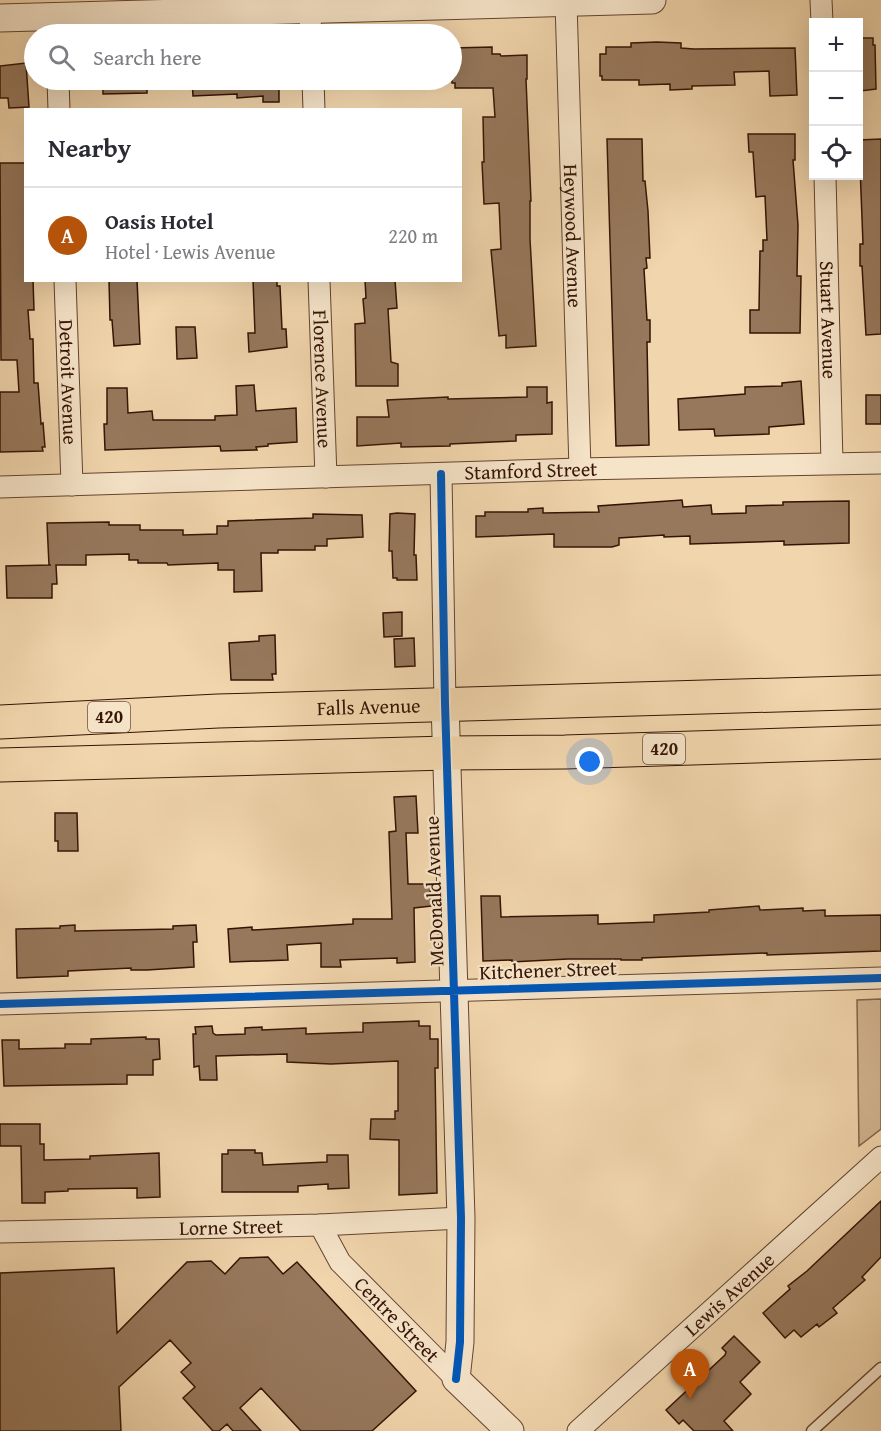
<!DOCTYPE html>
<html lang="en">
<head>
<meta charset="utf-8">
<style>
	:root { --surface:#fff; --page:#f7f7f7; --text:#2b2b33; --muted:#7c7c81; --line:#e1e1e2; --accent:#b45309 }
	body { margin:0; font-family:"Gentium Book Plus",serif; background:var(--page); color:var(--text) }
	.controls { position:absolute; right:18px; top:18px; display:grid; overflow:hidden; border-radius:0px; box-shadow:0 6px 24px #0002 }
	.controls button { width:54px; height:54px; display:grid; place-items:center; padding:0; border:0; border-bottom:2px solid var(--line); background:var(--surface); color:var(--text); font:30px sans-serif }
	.you { position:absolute; left:590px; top:762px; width:21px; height:21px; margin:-15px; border:4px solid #fff; border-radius:50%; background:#1a73e8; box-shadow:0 0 0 9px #1a73e833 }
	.badge { display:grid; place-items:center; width:39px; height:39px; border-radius:50%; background:var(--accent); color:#fff; font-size:20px; font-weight:700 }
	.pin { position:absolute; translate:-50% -50px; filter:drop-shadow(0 2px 3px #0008) }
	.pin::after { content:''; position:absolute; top:32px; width:21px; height:18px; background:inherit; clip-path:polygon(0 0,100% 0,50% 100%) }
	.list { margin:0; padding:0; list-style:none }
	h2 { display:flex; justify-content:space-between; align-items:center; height:78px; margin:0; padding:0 24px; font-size:26px }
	h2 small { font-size:20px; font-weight:400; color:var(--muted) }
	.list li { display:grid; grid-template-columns:39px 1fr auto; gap:18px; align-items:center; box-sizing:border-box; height:96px; padding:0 24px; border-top:2px solid var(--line) }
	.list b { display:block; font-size:22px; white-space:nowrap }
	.list p { margin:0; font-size:20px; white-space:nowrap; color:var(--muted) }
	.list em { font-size:20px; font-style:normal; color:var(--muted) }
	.icon { flex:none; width:33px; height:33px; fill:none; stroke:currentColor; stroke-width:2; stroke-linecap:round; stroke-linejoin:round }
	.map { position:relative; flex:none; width:881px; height:1431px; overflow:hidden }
	.search { position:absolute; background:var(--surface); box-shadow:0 6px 24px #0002; left:24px; top:24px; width:438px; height:66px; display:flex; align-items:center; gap:15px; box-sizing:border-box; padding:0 21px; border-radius:33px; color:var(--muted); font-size:22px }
	.panel { position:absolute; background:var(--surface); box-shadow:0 6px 24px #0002; left:24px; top:108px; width:438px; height:174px; border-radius:0px }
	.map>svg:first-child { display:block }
	.green { fill:#d1b490; stroke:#83644a; stroke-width:1.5 }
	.building { fill:#97785c; stroke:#351405; stroke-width:1.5 }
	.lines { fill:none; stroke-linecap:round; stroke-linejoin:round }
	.service-casing { stroke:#64442f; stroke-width:13 }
	.minor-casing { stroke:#64442f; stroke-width:23 }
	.tertiary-casing { stroke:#64442f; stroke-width:29 }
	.trunk-casing { stroke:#351405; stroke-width:35 }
	.service { stroke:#f6e4c9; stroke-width:10 }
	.minor { stroke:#f6e4c9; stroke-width:21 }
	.tertiary { stroke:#f6e4c9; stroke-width:27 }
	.trunk { stroke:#f1d5ac; stroke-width:33 }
	.cycleway-casing { stroke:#f6e4c9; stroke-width:11 }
	.cycleway { stroke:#0057b8; stroke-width:8 }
	.labels { text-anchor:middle; stroke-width:4.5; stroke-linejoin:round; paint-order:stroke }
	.shield { fill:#f6e4c9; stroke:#6f5240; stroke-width:1.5 }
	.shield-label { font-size:18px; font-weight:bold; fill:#351405 }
	.street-label { font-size:20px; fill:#351405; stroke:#f6e4c9 }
</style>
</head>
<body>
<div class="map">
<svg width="881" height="1431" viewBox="0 0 881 1431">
	<rect width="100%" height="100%" fill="#f1d5ac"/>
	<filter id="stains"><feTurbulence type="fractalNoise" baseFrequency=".00333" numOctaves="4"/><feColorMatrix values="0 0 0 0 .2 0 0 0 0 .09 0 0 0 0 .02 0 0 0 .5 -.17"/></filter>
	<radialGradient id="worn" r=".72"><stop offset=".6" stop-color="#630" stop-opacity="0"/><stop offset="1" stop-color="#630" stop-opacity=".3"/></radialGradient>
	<path class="green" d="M881 999V1129L859 1146 857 1000Z"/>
	<path class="building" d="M858 38H873V45H875L876 89 860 91 858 90Z
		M657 42 681 43V48L694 49 795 48 797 95 770 96 769 71 734 72 735 85 692 86V89L670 90V84L639 85V80H602V76H600V54H606V47H631V43Z
		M492 47V54H500L501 56 527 55V79H526L531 201H530V239L536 346 506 348V335L499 336 491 250 501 249 499 203 484 204 482 162H484L483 117H495L493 88H455V83H452V48Z
		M26 63 29 107 9 108 8 98H0V66Z
		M103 80H147V93L103 94Z
		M192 80H279V102H263V96L237 98V94L193 96Z
		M748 134H795V160H793L798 225 797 276H801L800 333H750V310H759L760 251H763V240H767L765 196 756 197 753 152H749Z
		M607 139H642L643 181H645L648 211 650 258H646L647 268 644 269 647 320H650V342H647L649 445 616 446Z
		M881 139V334L866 335 862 266H860V244H863L859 140Z
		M0 163H26V280H33L34 310H28L30 339H33L34 383H38L41 424 43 423 45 447H42L43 451 0 452V392H19L17 360H1Z
		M109 280H137L140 344 114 346 112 320H110Z
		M253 280H277V286H280L282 329H286L287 347 249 352 248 333H255Z
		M365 280H395L397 308 388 309 391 362 398 364V386H356L355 324 365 323 363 299 366 298Z
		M176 327H195L197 358 177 359Z
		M801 381 804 424 769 427V434L715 436 714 429 679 430 678 399 745 394V387L782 386V383Z
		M254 385 256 411 296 408 297 442 268 444V446L256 447 257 450 221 451 220 446 105 450 104 424H107V388H127L128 413 152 411 153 420H215V416L237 415 236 386Z
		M527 387H547V403L552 402V434L516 435V441L450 444V446L401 447V443L357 446V417H389L387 400 448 397V399L527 397Z
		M866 395H881V424H866Z
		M682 500 683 507 711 505 712 514 746 513V506L783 505V502L849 501V543L784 545V541L690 544V536L664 537V535L619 538V545L612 547H554V534L476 537V516H485V512H528V509L543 508V513L599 512 598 506Z
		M397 513 415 514 414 555H416L417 580H397V578H393L392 551H389L390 514Z
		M313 514 362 515 363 537 327 539V546H315V550H278V553H261L262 591 234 592V570H218V563L168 565 167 563H138V560H129V554L86 555V565H56L57 584H52V598H7L6 566 51 565H49L47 523 109 522V525H140V530H183V535L217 534V526H228V521L313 518Z
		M402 612V636L384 637 383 613Z
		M275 635 276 674H272L273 680H231L229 643 259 641V636Z
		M414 638 415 666 395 667 394 639Z
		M416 796 418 833H406L408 884H430L431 906 414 908 415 962 397 963V958L340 960 341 967H321V943L287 945 288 960 230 962 228 929 252 927V930L353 924V919H392L389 832 396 831 394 797Z
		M55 813H77L78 851H58V841H55Z
		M481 896H500L501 917 598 915V924L654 922V915L709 912V910L759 906 760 910 803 908V911L825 910V916L881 915V951L767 955V953L642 958V960H621V959H568L512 962V960L483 961Z
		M75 925V931L173 929V926L196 925 197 942H193L194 967 147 970H131V968L68 971V976L17 978 16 929 60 928V926Z
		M419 1021V1026H430V1039H438V1068H435L437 1193 399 1195V1140L370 1139 371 1119H395V1111H398V1061L331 1064 287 1062V1054L216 1056 217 1080H200L199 1066 194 1067 193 1034H196L195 1027 212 1026 213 1033 216 1035 245 1034V1028L262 1027V1030L306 1028V1034L363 1032V1023Z
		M146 1037V1039H159L160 1059 153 1060V1075H127V1084L4 1086 2 1040H19V1049L65 1048V1044H91V1039Z
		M0 1124H40V1144H44V1160L90 1159V1156L159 1153 160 1197 137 1198V1188L68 1189V1191L45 1192V1203H22L21 1146H0Z
		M228 1150H255V1153H262L263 1165 327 1162V1155H348L349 1188 328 1189V1184L298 1186V1192H222V1154H228Z
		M881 1201V1257L862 1277 865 1280 833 1308 837 1313 819 1327 817 1324 801 1337 794 1330 785 1338 763 1313 790 1289 788 1286 807 1271Z
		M268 1257 283 1274 297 1262 416 1391 372 1431H301L261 1388 240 1408 261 1431H233L227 1424 219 1431H213L183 1398 195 1387 181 1372 191 1363 170 1340 119 1387 121 1431H0V1273L114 1268 117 1333 187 1262 211 1261 225 1274 240 1258Z
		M734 1336 760 1362 740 1382 751 1394 724 1421 733 1431H694L683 1420 679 1424 666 1410 725 1355 726 1352 722 1348Z"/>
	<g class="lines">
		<defs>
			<path id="service" d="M812 1431 881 1368"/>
			<g id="minor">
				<path d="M309 0 311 34"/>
				<path d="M821 0 822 22"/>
				<path id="s1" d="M566 2 580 469"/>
				<path d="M58 80 59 110"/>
				<path d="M313 80 314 110"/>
				<path id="s2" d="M825 176 832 463"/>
				<path id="s3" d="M65 280 72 485"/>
				<path id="s4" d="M319 280 326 477"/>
				<path d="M441 474 445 703"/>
				<path id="s5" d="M0 487 580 469 881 463"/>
				<path d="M0 1004 881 978"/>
				<path id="s6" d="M320 1225 340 1262 456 1379"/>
				<path id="s7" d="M0 1232 320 1225 461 1218"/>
				<path id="s8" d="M578 1431 881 1157"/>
			</g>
			<path id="tertiary" d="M0 18 652 0
				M445 703 461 1218 460 1342 456 1379 510 1431"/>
			<g id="trunk">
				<path id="s9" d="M0 722 218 711 881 692"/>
				<path d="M0 765 447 753 565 752 881 742"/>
			</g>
		</defs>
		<use href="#service" class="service-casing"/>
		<use href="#minor" class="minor-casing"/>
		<use href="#tertiary" class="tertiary-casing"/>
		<use href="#trunk" class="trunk-casing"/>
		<use href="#service" class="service"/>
		<use href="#minor" class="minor"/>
		<use href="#tertiary" class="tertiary"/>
		<use href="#trunk" class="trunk"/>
		<defs>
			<path id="cycleway" d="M441 474 445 703 461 1218 460 1342 456 1379
				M0 1004 881 978"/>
		</defs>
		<use href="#cycleway" class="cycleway-casing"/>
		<use href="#cycleway" class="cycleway"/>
	</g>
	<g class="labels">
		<g class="shield">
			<rect x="88" y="702" width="42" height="30" rx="4.5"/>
			<rect x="643" y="734" width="42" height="30" rx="4.5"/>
		</g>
		<g class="shield-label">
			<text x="109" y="723">420</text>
			<text x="664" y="755">420</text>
		</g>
		<g class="street-label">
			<text dy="7" stroke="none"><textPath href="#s1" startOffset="234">Heywood Avenue</textPath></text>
			<text dy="7" stroke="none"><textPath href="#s2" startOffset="144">Stuart Avenue</textPath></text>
			<text dy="7" stroke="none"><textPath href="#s4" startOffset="99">Florence Avenue</textPath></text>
			<text dy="7" stroke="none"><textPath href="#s3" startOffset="102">Detroit Avenue</textPath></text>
			<text dy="7" stroke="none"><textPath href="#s5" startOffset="531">Stamford Street</textPath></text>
			<text dy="7" stroke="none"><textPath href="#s9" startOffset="369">Falls Avenue</textPath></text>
			<text transform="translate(434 891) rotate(-92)" y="7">McDonald Avenue</text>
			<text transform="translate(548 970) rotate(-2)" y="7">Kitchener Street</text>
			<text dy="7" stroke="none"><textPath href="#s7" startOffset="231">Lorne Street</textPath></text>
			<text dy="7" stroke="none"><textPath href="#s8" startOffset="204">Lewis Avenue</textPath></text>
			<text dy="7" stroke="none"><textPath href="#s6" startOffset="123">Centre Street</textPath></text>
		</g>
	</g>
	<rect width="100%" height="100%" filter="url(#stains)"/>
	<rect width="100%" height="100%" fill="url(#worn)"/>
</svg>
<div class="controls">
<button>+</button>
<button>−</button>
<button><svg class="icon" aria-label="locate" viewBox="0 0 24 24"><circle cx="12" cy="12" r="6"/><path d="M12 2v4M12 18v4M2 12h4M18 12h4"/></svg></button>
</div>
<div class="you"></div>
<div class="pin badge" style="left:690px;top:1399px">A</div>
<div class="search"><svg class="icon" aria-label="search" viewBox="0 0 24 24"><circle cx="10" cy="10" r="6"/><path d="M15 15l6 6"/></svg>Search here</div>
<section class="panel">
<h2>Nearby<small></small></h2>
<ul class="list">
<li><span class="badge">A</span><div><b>Oasis Hotel</b><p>Hotel · Lewis Avenue</p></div><em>220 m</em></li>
</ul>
</section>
</div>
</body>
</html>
